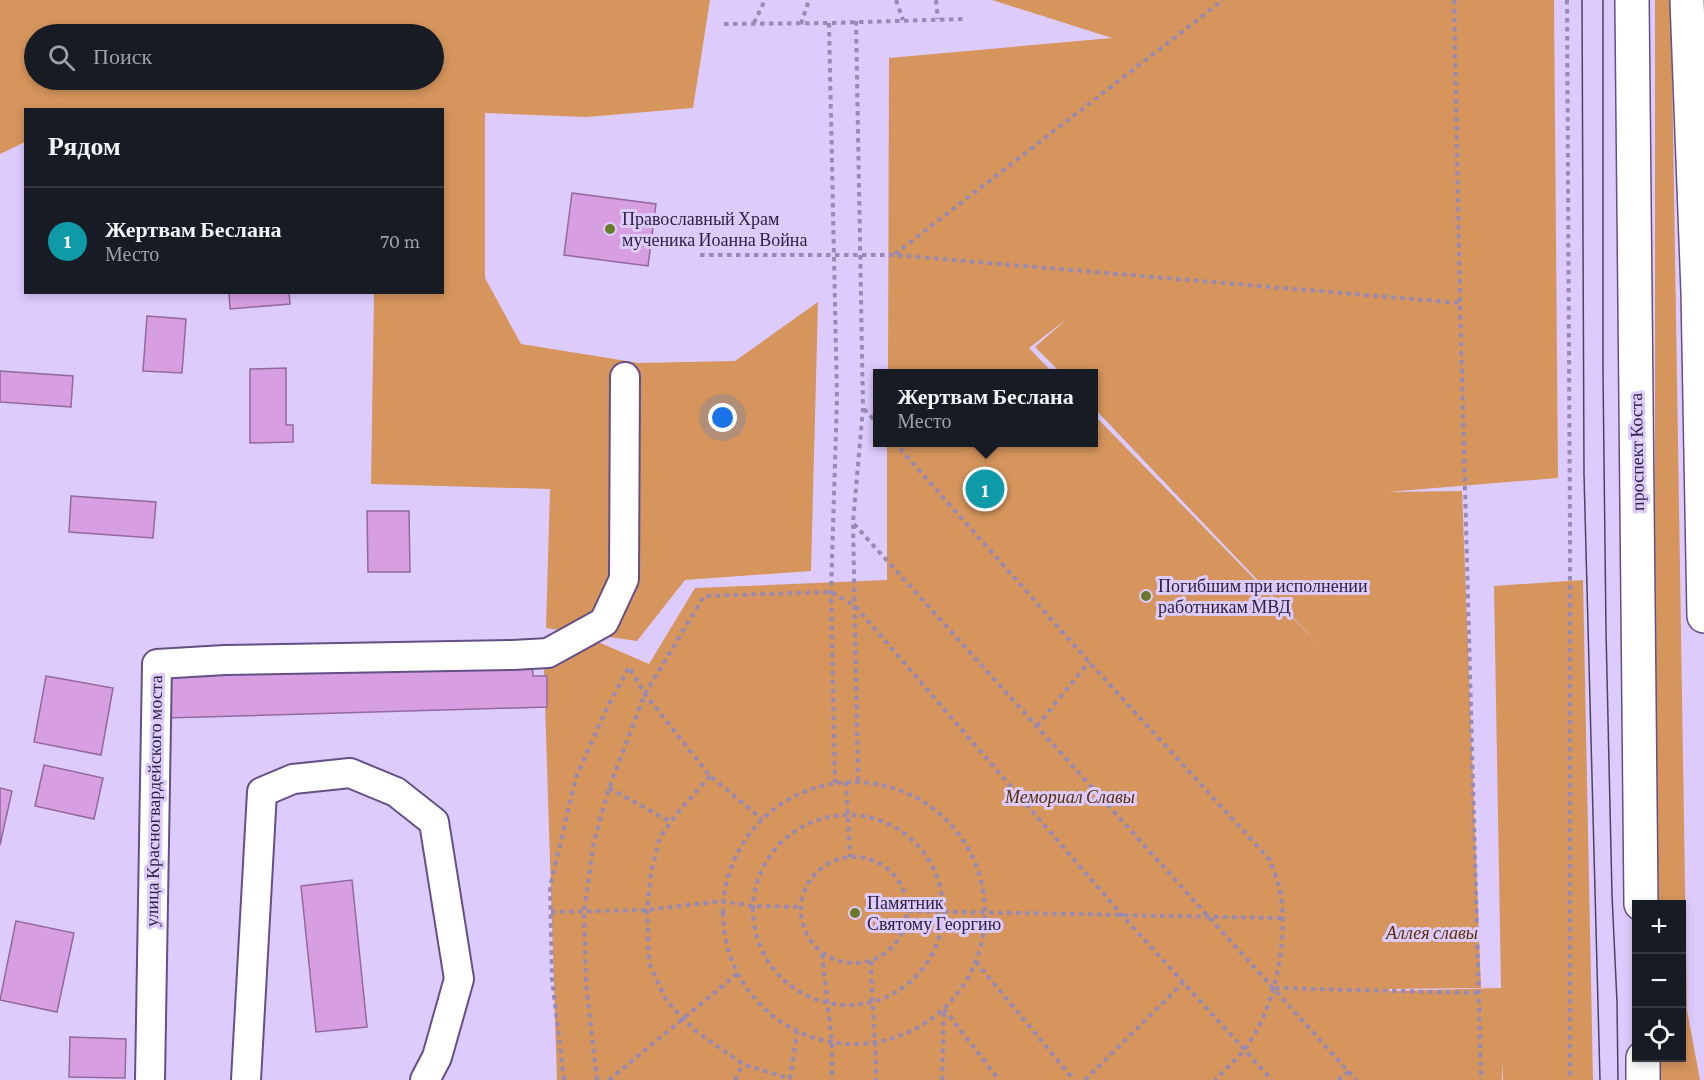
<!DOCTYPE html>
<html lang="ru">
<head>
<meta charset="utf-8">
<style>
	:root { --surface:#171b24; --page:#20242c; --text:#f1f3f6; --muted:#9ea1a6; --line:#363941; --accent:#0f766e }
	body { margin:0; font-family:"Crimson Pro",serif; background:var(--page); color:var(--text) }
	.controls { position:absolute; right:18px; bottom:18px; display:grid; overflow:hidden; border-radius:0px; box-shadow:0 3px 9px #0003 }
	.controls button { width:54px; height:54px; display:grid; place-items:center; padding:0; border:0; border-bottom:2px solid var(--line); background:var(--surface); color:var(--text); font:30px sans-serif }
	.you { position:absolute; left:723px; top:418px; width:21px; height:21px; margin:-15px; border:4px solid #fff; border-radius:50%; background:#1a73e8; box-shadow:0 0 0 9px #1a73e833 }
	.badge { display:grid; place-items:center; width:39px; height:39px; border-radius:50%; background:var(--accent); color:#fff; font-size:20px; font-weight:700 }
	.pin { position:absolute; translate:-50% -50%; border:3px solid #fff; box-shadow:0 2px 6px #0006 }
	.popup { position:absolute; left:873px; top:369px; width:225px; height:78px; box-sizing:border-box; display:grid; place-content:center; border-radius:0px; background:var(--surface); filter:drop-shadow(0 2px 4px #0005); font-size:20px; white-space:nowrap; color:var(--muted) }
	.popup b { font-size:22px; color:var(--text) }
	.popup::after { content:''; position:absolute; left:50%; top:100%; margin-left:-12px; border:12px solid transparent; border-top-color:var(--surface) }
	.list { margin:0; padding:0; list-style:none }
	h2 { display:flex; justify-content:space-between; align-items:center; height:78px; margin:0; padding:0 24px; font-size:26px }
	h2 small { font-size:20px; font-weight:400; color:var(--muted) }
	.list li { display:grid; grid-template-columns:39px 1fr auto; gap:18px; align-items:center; box-sizing:border-box; height:108px; padding:0 24px; border-top:2px solid var(--line) }
	.list b { display:block; font-size:22px; white-space:nowrap }
	.list p { margin:0; font-size:20px; white-space:nowrap; color:var(--muted) }
	.list em { font-size:20px; font-style:normal; color:var(--muted) }
	.icon { flex:none; width:33px; height:33px; fill:none; stroke:currentColor; stroke-width:2; stroke-linecap:round; stroke-linejoin:round }
	.map { position:relative; flex:none; width:1704px; height:1080px; overflow:hidden }
	.search { position:absolute; background:var(--surface); box-shadow:0 3px 9px #0003; left:24px; top:24px; width:420px; height:66px; display:flex; align-items:center; gap:15px; box-sizing:border-box; padding:0 21px; border-radius:33px; color:var(--muted); font-size:22px }
	.panel { position:absolute; background:var(--surface); box-shadow:0 3px 9px #0003; left:24px; top:108px; width:420px; height:186px; border-radius:0px }
	.map>svg:first-child { display:block }
	.green { fill:#d6955c; fill-rule:evenodd }
	.building { fill:#d79fe2; stroke:#93699b; stroke-width:1.5 }
	.lines { fill:none; stroke-linecap:round; stroke-linejoin:round }
	.minor-casing { stroke:#644f86; stroke-width:32 }
	.major-casing { stroke:#644f86; stroke-width:36 }
	.path { stroke:#988ab2; stroke-width:4; stroke-dasharray:4.5 4.5; stroke-linecap:butt }
	.minor { stroke:#fff; stroke-width:28 }
	.major { stroke:#fff; stroke-width:33 }
	.tram { stroke:#4e4461; stroke-width:1.5 }
	.poi-dot { fill:#697b2a; stroke:#ddcbfe; stroke-width:2 }
	.labels { text-anchor:middle; stroke-width:6; stroke-linejoin:round; paint-order:stroke }
	.poi-label { font-size:18px; fill:#2d243c; stroke:#ddcbfe; text-anchor:start }
	.street-label { font-size:18px; fill:#2d243c; stroke:#ddcbfe }
	.park-label { font-size:18px; font-style:italic; fill:#5a2f00; stroke:#ddcbfe }
</style>
</head>
<body>
<div class="map">
<svg width="1704" height="1080" viewBox="0 0 1704 1080">
	<rect width="100%" height="100%" fill="#ddcbfe"/>
	<path class="green" d="M0 0H710L693 108 586 117 485 113V278L521 344 639 363 735 361 818 302 811 571 685 580 637 641 546 628 550 489 371 484 374 293 442 292V110H26L25 142 0 154ZM34 34H434V80H34Z
		M992 0H1554L1558 478 1387 492 1462 491 1481 988 1389 989 1390 991 1501 988 1494 586 1583 580 1593 1080H1503L1502 1060V1080H557L543 640 582 635 649 664 695 588 887 580V443L1093 442V414L1323 649 1093 407V374L1061 373 1035 347 1068 318 1029 348 1053 373H888L889 58 1112 38Z
		M1655 0H1671L1687 1010 1700 1080H1655V1058H1682V904H1655Z"/>
	<path class="building" d="M572 193 656 204 648 266 564 255Z
		M229 292H289L290 304 230 309Z
		M147 316 186 319 182 373 143 371Z
		M286 368V425H293V442L250 443V369Z
		M0 371 73 376 71 407 0 402Z
		M71 496 156 502 153 538 69 532Z
		M367 511H409L410 572H368Z
		M532 663 533 676H547V707L166 718 165 673Z
		M46 676 113 688 101 755 34 742Z
		M44 765 103 778 94 819 35 806Z
		M0 788 12 791 0 845Z
		M352 880 367 1027 316 1032 301 886Z
		M16 921 74 933 57 1012 0 1000Z
		M70 1037 126 1039 125 1078 69 1077Z"/>
	<g class="lines">
		<defs>
			<path id="minor" d="M150 1080 157 664 225 660 513 655 548 653 604 622 624 579 625 377
				M246 1080 262 792 293 779 350 773 396 792 434 822 459 979 437 1057 425 1080"/>
			<path id="major" d="M1632 0 1641 904
				M1687 0 1698 292 1704 616
				M1643 1058V1080"/>
		</defs>
		<use href="#minor" class="minor-casing"/>
		<use href="#major" class="major-casing"/>
		<path class="path" d="M896 0 903 20
			M936 0 938 19
			M1454 0 1460 303 1481 1080
			M1567 0 1570 534V1080
			M856 21 863 408 853 522 858 781
			M754 23 765 0
			M829 23 837 398 831 592 835 783
			M724 24 829 23 963 19
			M801 24 809 0
			M895 254 1223 0
			M700 255H894L1460 303
			M864 409 877 423
			M894 442 1089 662 1270 860C1274 872 1279 884 1281 896 1288 944 1274 1011 1244 1050 1235 1061 1224 1070 1215 1080
			M854 524 1356 1080
			M1037 726 1089 662
			M710 776 679 811 660 837 651 873 647 910 649 963 666 1000 694 1030 743 1064 790 1079
			M723 913a131 131 0 1 1 262 0a131 131 0 1 1-262 0Z
			M846 782 850 857
			M609 788 671 822
			M753 910a95 95 0 1 1 190 0a95 95 0 1 1-190 0Z
			M801 910a53 53 0 1 1 106 0a53 53 0 1 1-106 0Z
			M908 911 1282 918
			M551 912 647 910 722 901 752 906 800 907
			M822 954 832 1043V1080
			M871 961C871 1001 876 1040 876 1080
			M976 962 1074 1080
			M1275 988 1478 993
			M944 1009 999 1080
			M790 1079 797 1032
			M564 1080 552 979 550 887 576 777 606 710 629 667 645 694 710 776 762 819
			M597 1080 586 984 584 911 594 841 609 788 645 694 704 596 831 592 855 606 1121 914 1272 1080
			M609 1080 737 974
			M735 1080 743 1064
			M942 1080 944 1009
			M1085 1080 1183 983
			M1338 1080 1349 1071"/>
		<use href="#minor" class="minor"/>
		<use href="#major" class="major"/>
		<path class="tram" d="M1582 0 1584 474 1600 1080
			M1603 0V374L1606 631 1612 895 1617 1002 1618 1080"/>
	</g>
	<g class="poi-dot">
		<circle cx="610" cy="229" r="6"/>
		<circle cx="1146" cy="596" r="6"/>
		<circle cx="855" cy="913" r="6"/>
	</g>
	<g class="labels">
		<g class="poi-label">
			<text x="622" y="225">Православный Храм<tspan x="622" dy="21">мученика Иоанна Война</tspan></text>
			<text x="1158" y="592">Погибшим при исполнении<tspan x="1158" dy="21">работникам МВД</tspan></text>
			<text x="867" y="909">Памятник<tspan x="867" dy="21">Святому Георгию</tspan></text>
		</g>
		<g class="street-label">
			<text transform="translate(1637 452) rotate(-91)" y="6">проспект Коста</text>
			<text transform="translate(154 801) rotate(-89)" y="6">улица Красногвардейского моста</text>
		</g>
		<g class="park-label">
			<text x="1070" y="803">Мемориал Славы</text>
			<text x="1432" y="939">Аллея славы</text>
		</g>
	</g>
</svg>
<div class="controls">
<button>+</button>
<button>−</button>
<button><svg class="icon" aria-label="locate" viewBox="0 0 24 24"><circle cx="12" cy="12" r="6"/><path d="M12 2v4M12 18v4M2 12h4M18 12h4"/></svg></button>
</div>
<div class="you"></div>
<div class="pin badge" style="left:985px;top:489px;background:#0f9aa8">1</div>
<div class="popup"><b>Жертвам Беслана</b>Место</div>
<div class="search"><svg class="icon" aria-label="search" viewBox="0 0 24 24"><circle cx="10" cy="10" r="6"/><path d="M15 15l6 6"/></svg>Поиск</div>
<section class="panel">
<h2>Рядом<small></small></h2>
<ul class="list">
<li><span class="badge" style="background:#0f9aa8">1</span><div><b>Жертвам Беслана</b><p>Место</p></div><em>70 m</em></li>
</ul>
</section>
</div>
</body>
</html>
